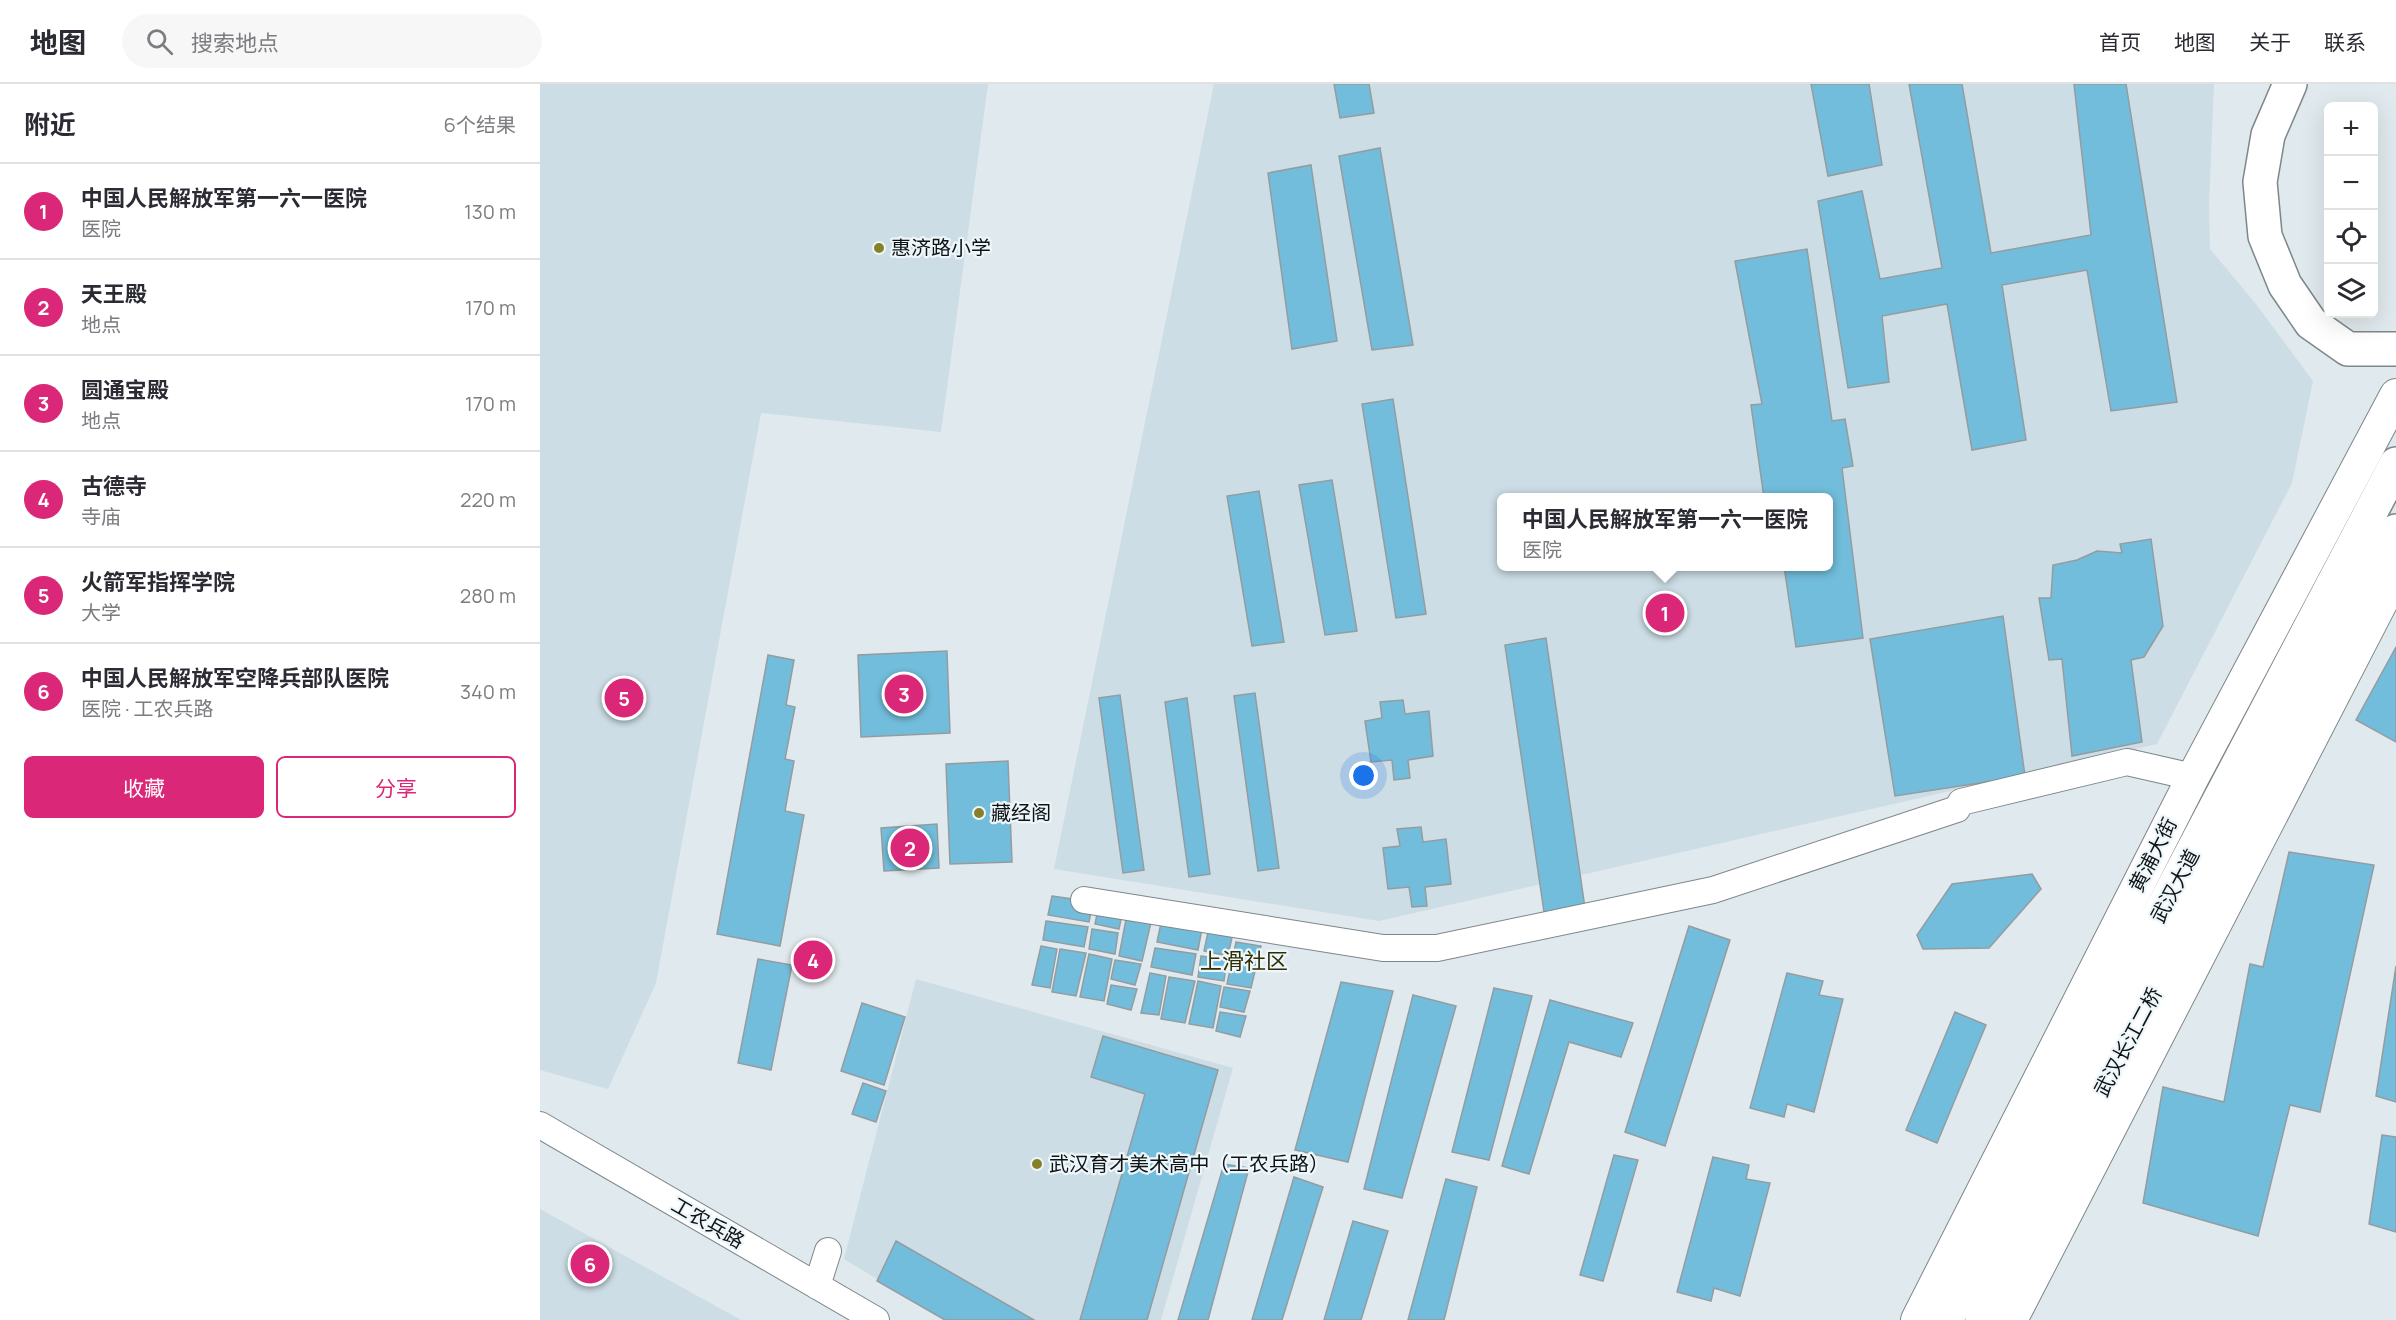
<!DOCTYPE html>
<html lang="zh">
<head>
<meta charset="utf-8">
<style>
	:root { --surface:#fff; --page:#f7f7f7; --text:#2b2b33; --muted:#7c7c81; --line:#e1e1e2; --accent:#db2777 }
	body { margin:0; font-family:Manrope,"Noto Sans SC",sans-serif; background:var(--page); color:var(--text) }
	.controls { position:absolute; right:18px; top:18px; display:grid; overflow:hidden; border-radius:9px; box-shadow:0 6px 24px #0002 }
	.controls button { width:54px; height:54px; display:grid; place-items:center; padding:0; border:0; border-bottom:2px solid var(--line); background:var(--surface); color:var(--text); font:30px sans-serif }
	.you { position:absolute; left:824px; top:692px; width:21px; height:21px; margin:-15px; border:4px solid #fff; border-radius:50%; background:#1a73e8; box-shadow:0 0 0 9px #1a73e833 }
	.badge { display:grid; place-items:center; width:39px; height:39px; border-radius:50%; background:var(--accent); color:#fff; font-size:20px; font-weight:700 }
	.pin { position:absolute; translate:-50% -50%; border:3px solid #fff; box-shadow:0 2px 6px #0006 }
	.popup { position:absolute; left:957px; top:409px; width:336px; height:78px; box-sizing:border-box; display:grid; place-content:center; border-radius:9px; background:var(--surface); filter:drop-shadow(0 2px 4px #0005); font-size:20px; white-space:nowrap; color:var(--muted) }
	.popup b { font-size:22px; color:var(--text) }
	.popup::after { content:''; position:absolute; left:50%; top:100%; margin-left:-12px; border:12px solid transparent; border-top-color:var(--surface) }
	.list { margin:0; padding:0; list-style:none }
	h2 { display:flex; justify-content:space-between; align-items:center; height:78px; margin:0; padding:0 24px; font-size:26px }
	h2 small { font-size:20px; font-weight:400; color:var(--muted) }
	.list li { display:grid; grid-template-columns:39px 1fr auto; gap:18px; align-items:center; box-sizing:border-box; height:96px; padding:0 24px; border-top:2px solid var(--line) }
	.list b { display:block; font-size:22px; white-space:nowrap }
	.list p { margin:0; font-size:20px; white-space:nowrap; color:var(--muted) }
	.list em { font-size:20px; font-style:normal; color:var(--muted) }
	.actions { display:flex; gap:12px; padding:18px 24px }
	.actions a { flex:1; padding:14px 0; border:2px solid var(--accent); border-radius:9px; text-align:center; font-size:21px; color:var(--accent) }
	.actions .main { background:var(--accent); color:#fff }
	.icon { flex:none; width:33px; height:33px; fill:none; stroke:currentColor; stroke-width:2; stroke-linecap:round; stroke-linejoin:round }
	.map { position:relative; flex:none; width:1856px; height:1236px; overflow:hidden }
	header { display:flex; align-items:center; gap:36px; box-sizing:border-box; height:84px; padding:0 30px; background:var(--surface); border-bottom:2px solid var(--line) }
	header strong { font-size:28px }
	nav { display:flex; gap:33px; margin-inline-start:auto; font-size:21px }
	.search { width:420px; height:54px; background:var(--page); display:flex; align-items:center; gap:15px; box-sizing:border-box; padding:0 21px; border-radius:33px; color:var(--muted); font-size:22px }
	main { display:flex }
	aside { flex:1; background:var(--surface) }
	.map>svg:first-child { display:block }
	.built { fill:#ccdde5; fill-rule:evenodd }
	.building { fill:#72bddb; stroke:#949ca0; stroke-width:1.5 }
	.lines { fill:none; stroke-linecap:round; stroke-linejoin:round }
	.minor-casing { stroke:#7e878a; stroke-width:28 }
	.major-casing { stroke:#7e878a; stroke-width:34 }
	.highway-casing { stroke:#7e878a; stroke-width:36 }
	.minor { stroke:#fff; stroke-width:26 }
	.major { stroke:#fff; stroke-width:32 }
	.highway { stroke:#fff; stroke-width:33 }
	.poi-dot { fill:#868129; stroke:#edf6fa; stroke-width:2 }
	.labels { text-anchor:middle; stroke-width:4.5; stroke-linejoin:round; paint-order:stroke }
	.poi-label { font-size:20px; fill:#101314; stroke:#edf6fa; text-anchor:start }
	.street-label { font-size:20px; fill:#101314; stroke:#edf6fa }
	.quarter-label { font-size:22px; fill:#2f2d02; stroke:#edf6fa }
</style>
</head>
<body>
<header>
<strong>地图</strong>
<div class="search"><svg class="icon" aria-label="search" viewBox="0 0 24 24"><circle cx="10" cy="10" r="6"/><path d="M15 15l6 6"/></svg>搜索地点</div>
<nav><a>首页</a><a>地图</a><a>关于</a><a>联系</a></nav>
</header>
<main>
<aside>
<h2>附近<small>6个结果</small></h2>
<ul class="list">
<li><span class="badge">1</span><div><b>中国人民解放军第一六一医院</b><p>医院</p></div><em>130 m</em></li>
<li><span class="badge">2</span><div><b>天王殿</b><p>地点</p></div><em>170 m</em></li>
<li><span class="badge">3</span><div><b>圆通宝殿</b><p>地点</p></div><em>170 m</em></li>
<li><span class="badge">4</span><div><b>古德寺</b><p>寺庙</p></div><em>220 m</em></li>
<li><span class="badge">5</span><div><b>火箭军指挥学院</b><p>大学</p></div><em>280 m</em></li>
<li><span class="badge">6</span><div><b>中国人民解放军空降兵部队医院</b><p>医院 · 工农兵路</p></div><em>340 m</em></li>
</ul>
<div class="actions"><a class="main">收藏</a><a>分享</a></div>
</aside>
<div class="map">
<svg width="1856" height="1236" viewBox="0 0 1856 1236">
	<rect width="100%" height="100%" fill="#e0e9ed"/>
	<path class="built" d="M0 0H448L401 348 221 329 116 899 68 1005 0 986Z
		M674 0H1674L1669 120 1670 165 1716 220 1773 297 1752 399 1617 660 839 837 514 785ZM962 414H1288V482H962Z
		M376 895 693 984 621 1236H405L304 1175Z
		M0 1125 201 1236H0Z"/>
	<path class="building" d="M794 0H829L834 29 800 34Z
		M1271 0H1329L1342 81 1288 92Z
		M1369 0H1422L1451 169 1551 151 1534 0H1586L1637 318 1571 327 1547 186 1462 201 1486 356 1432 366 1407 220 1342 232 1349 298 1308 304 1278 117 1322 107 1340 195 1402 184Z
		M840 64 873 261 832 266 799 72Z
		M771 81 797 257 752 265 728 89Z
		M1267 165 1292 337 1305 335 1313 382 1302 384 1323 554 1256 563 1244 482H1288V414H1224L1211 321 1222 320 1195 177Z
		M853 315 886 530 856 534 822 320Z
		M792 396 817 547 785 551 759 401Z
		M719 407 744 558 712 562 687 412Z
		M1611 455 1623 542 1604 573 1591 576 1602 658 1532 672 1522 575 1509 576 1499 514H1511L1513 481 1537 476 1557 467 1582 469 1580 460Z
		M1463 532 1485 692 1355 712 1330 555Z
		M1006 554 1046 831 1005 835 965 561Z
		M1856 563V658L1816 636Z
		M407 567 410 649 321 653 318 571Z
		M228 571 254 576 246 621 255 623 245 675 254 677 245 727 264 731 240 862 177 850Z
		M715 609 739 784 718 787 694 612Z
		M580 611 604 786 583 789 559 614Z
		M647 614 670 790 649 793 625 618Z
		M863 616 865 630 889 627 893 672 868 676 870 694 854 696 852 676 831 678 825 637 842 634 840 618Z
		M468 677 472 778 410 780 406 680Z
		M397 740 399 784 344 787 341 744Z
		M881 743 883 758 906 755 911 800 885 803 887 822 872 823 869 803 848 805 843 764 860 762 857 745Z
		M1749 768 1834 781 1780 1028 1750 1021 1718 1152 1603 1119 1623 1003 1684 1018 1710 880 1723 883Z
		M1492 790 1501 805 1449 864 1383 865 1377 851 1412 800Z
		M512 812 553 818 549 838 508 831Z
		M559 821 583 826 579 845 555 840Z
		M587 830 612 834 602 877 579 872Z
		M506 837 548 843 544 863 503 856Z
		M621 839 662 845 658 866 617 858Z
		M1149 842 1190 856 1125 1062 1085 1048Z
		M552 845 578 849 575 870 549 865Z
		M668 848 692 853 688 872 664 867Z
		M696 858 721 862 711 904 687 900Z
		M501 862 517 865 510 904 492 901Z
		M615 864 656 870 652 891 611 883Z
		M520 865 546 869 536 912 512 908Z
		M549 870 572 875 564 917 540 913Z
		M661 872 687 876 684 897 658 893Z
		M218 875 252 881 231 986 198 979Z
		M575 876 601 880 595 901 571 895Z
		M1856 882V1018L1836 1012Z
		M610 889 626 892 619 931 601 929Z
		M1247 889 1283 897 1279 911 1303 915 1274 1028 1247 1020 1244 1033 1210 1024Z
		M629 893 655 897 645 939 621 935Z
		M658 897 681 902 673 944 649 940Z
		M801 898 853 907 808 1078 755 1066Z
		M571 901 597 905 591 926 567 920Z
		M684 903 710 907 704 928 680 923Z
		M954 904 992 912 949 1076 912 1068Z
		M873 911 916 922 862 1114 824 1105Z
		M1010 916 1093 939 1081 973 1029 958 989 1090 962 1082Z
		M322 919 365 933 344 1001 301 987Z
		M680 928 706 932 700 953 676 947Z
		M1415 928 1446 941 1397 1059 1366 1046Z
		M563 952 678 986 607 1236H540L605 1010 551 993Z
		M323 999 346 1007 336 1038 312 1030Z
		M1842 1051 1856 1053V1148L1829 1140Z
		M1074 1071 1098 1076 1063 1197 1040 1191Z
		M1173 1073 1209 1081 1206 1095 1230 1099 1200 1212 1174 1204 1171 1217 1137 1208Z
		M684 1080 709 1084 668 1236H638Z
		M754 1093 783 1103 742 1236H712Z
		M906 1095 937 1103 904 1236H868Z
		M813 1137 848 1147 821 1236H784Z
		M356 1157 494 1236H405L337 1197Z"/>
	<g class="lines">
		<defs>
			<path id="minor" d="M544 816 843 864H897L1173 806 1417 725 1421 718 1587 678 1653 693
				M0 1041 336 1236
				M277 1202 288 1167"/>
			<path id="major" d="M1377 1236 1653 693 1856 311
				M1471 1236 1856 490"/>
			<path id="highway" d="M1750 0 1728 51 1720 98 1725 152 1745 201 1771 239 1808 265H1856
				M1406 1236 1856 380
				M1442 1236 1856 447"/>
		</defs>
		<use href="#minor" class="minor-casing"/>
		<use href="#major" class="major-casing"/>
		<use href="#highway" class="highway-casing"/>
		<use href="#minor" class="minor"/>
		<use href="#major" class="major"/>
		<use href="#highway" class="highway"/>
	</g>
	<g class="poi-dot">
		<circle cx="339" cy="164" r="6"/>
		<circle cx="439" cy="729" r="6"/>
		<circle cx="497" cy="1080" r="6"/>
	</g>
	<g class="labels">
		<g class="poi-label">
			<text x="351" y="171">惠济路小学</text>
			<text x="451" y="736">藏经阁</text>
			<text x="509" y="1087">武汉育才美术高中（工农兵路）</text>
		</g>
		<g class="street-label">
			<text transform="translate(1613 771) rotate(-63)" y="7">黄浦大街</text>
			<text transform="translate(1635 802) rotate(-62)" y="7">武汉大道</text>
			<text transform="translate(1588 958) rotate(-62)" y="7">武汉长江二桥</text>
			<text transform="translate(168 1139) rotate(30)" y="7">工农兵路</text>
		</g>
		<g class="quarter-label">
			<text x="704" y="885">上滑社区</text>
		</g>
	</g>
</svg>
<div class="controls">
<button>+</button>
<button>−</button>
<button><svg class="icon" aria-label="locate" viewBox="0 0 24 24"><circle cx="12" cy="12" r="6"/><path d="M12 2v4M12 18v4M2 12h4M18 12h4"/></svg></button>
<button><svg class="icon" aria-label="layers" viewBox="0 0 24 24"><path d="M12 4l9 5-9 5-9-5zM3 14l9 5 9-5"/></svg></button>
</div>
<div class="you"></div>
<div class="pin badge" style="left:1125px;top:529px">1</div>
<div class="popup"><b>中国人民解放军第一六一医院</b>医院</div>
<div class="pin badge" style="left:370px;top:764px">2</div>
<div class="pin badge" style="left:364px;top:610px">3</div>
<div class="pin badge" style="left:273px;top:876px">4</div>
<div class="pin badge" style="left:84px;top:614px">5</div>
<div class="pin badge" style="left:50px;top:1180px">6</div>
</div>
</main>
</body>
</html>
